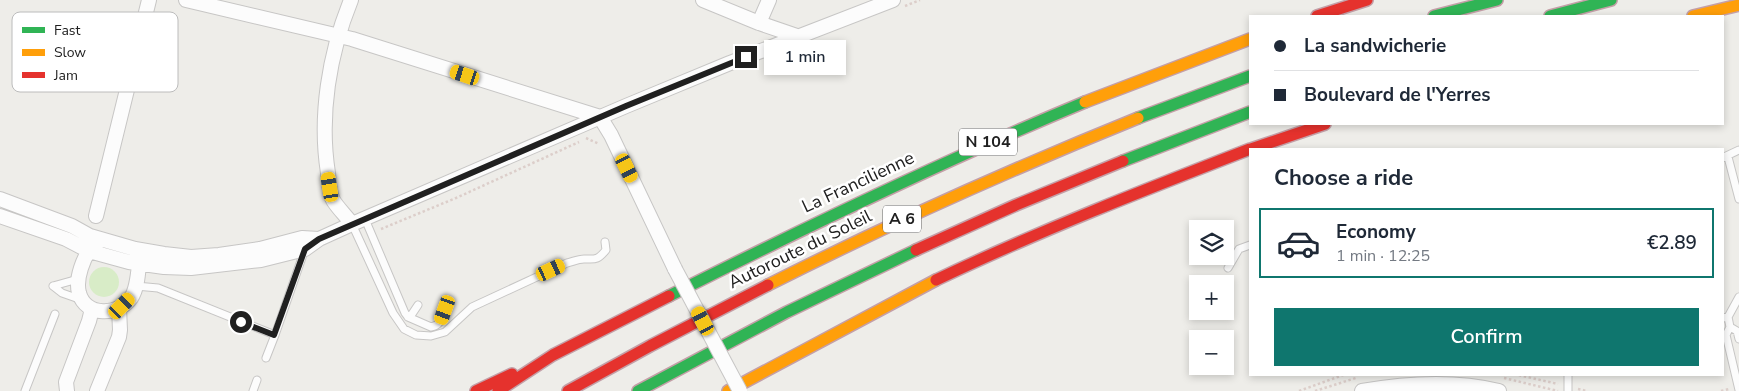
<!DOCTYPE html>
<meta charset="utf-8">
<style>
:root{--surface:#fff;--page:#f6f6f7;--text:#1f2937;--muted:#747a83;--line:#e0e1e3;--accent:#0f766e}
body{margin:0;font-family:"Nunito Sans",sans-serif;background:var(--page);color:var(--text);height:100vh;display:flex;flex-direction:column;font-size:19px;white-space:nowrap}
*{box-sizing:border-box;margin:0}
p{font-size:16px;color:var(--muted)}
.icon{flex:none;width:28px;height:28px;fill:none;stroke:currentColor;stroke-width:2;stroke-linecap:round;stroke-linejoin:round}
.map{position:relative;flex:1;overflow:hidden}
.drawer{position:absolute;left:1249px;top:148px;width:475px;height:228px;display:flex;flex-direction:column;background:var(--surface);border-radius:0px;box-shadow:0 2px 8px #0003}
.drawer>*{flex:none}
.guide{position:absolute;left:1249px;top:15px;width:475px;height:110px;border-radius:0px;box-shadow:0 2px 8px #0003;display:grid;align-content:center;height:110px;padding:0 25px;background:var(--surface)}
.fabs{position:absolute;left:1189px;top:220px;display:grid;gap:10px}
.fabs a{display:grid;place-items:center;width:45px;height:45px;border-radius:0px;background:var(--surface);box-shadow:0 2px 8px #0003;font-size:25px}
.end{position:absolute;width:22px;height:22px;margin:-11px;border:6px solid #202020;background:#fff;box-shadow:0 0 0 2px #fff}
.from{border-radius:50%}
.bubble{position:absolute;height:35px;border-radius:0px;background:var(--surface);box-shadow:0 2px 8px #0003;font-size:16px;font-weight:600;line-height:35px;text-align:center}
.car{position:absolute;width:15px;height:30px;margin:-15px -8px;border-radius:6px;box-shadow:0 0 4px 1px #0007;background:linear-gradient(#f5c518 24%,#345 0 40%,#f5c518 0 76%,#345 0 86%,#f5c518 0)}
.guide b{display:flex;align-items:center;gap:18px;height:48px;font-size:19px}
.guide b+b{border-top:1px solid var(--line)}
.guide i{width:12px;height:12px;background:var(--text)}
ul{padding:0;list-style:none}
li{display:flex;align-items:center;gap:15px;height:70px;margin:0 10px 8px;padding:0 15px;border:2px solid transparent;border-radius:0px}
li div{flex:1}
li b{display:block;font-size:19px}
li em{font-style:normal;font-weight:600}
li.on{border-color:var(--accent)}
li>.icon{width:45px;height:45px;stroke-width:1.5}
h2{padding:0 25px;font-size:22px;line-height:60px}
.primary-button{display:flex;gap:10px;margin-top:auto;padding:10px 25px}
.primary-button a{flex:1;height:58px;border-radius:0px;background:var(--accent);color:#fff;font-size:20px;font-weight:600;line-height:58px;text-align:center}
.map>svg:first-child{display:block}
.grass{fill:#d8ecc7}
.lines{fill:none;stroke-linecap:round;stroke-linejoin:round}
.lane-casing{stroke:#c7c6c5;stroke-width:9}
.street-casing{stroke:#c7c6c5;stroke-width:16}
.fast-casing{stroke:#c49fa7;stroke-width:14}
.slow-casing{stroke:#c49fa7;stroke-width:14}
.jam-casing{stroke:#c49fa7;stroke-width:14}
.path{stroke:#dcceca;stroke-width:2.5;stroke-dasharray:2.5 2.5;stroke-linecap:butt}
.lane{stroke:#fcfcfc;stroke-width:7}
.street{stroke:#fcfcfc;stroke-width:14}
.fast{stroke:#30b455;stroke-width:11}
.slow{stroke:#ff9f0a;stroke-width:11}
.jam{stroke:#e5322d;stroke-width:11}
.street-bridge-casing{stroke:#c7c6c5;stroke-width:16;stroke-linecap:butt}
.street-bridge{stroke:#fcfcfc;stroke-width:14}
.route{stroke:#202020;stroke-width:6}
.labels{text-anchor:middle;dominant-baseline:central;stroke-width:5;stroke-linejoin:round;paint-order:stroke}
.shield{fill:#fff;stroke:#636363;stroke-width:1}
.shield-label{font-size:16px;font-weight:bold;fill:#202020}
.street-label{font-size:18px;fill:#202020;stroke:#fff}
.key{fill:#fff;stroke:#bcbcbc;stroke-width:1}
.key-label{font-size:14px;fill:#202020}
</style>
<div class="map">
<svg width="1739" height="391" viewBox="0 0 1739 391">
<rect width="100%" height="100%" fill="#eeede9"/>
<path class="grass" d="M89 282a15 15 0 1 1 30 0a15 15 0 1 1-30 0Z"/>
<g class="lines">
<defs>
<path id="lane" d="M 1728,157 L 1739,199
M 1722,158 L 1739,150
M 365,219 L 405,313 L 408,317 L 412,314 L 418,305
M 352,224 L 393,313 L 404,329 L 416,335 L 431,336 L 445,332 L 472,307 L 567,263 C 572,262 578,259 584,259 C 595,259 597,261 606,250 L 605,242
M 1228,268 L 1239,249 L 1250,245
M 53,286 L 62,293 L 82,300
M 53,286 L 78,279
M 136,286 L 158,288 L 275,335 L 305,249
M 408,317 L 431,327 C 440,326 442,318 445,310
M 1728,317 L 1739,297
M 1722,318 L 1728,317 L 1730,327 L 1726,335 L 1739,390
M 1730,327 L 1737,331 L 1739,339
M 266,358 L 275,335
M 1568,374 L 1568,391
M 25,391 L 55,314
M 253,391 L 257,380"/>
<path id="street" d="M 186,0 L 352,39 L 600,117
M 351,0 C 329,54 319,116 328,173 C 329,182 329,192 333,200 C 336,206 347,217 352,224
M 703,0 L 759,23 L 800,37
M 759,23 L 769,0
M 600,117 L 611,135 L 675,269
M 0,199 L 72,226 L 90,236 L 135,249 L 164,254 L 191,257 L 219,255 L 260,249 L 302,238 L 319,239
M 0,216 L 66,239 L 89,251 L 129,262 L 164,267 L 191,268 L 261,260 L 305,249 L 319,239 L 352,224 L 626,106 L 730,63 L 893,0
M 96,216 L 149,0
M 96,246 L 92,246 C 84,257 75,278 79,293 C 86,317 118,316 131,298 C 137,289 138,275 139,264
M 67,391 L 66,382 L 89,321 L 92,309
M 97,391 L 119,337 L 120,330 L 119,308
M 1362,391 C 1407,383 1454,380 1499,391"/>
<path id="fast" d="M 1434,16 L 1497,0
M 1550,16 L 1611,0
M 1138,118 L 1250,76
M 1123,161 L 1250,112
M 669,296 C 806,227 943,161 1085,102
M 638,391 L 787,312 L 916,250"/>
<path id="slow" d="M 1693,16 L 1739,5
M 1085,102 L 1250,39
M 768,285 C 889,224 1012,169 1138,118
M 728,391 L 936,280"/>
<path id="jam" d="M 1317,16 L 1367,0
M 1251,149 L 1325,124
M 916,250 L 1016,205 L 1123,161
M 936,280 C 1039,231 1144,190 1250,149
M 476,391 L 512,374
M 498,391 L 553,355 L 669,296
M 568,391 L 650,346 L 768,285"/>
</defs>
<use href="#lane" class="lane-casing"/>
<use href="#street" class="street-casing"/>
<use href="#fast" class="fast-casing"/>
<use href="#slow" class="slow-casing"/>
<use href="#jam" class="jam-casing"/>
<path class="path" d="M 905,6 L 920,0
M 586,138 L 599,144
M 381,229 L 456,198 L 579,142
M 1514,374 L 1558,384
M 1504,378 L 1558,391
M 1578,389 L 1587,391
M 1299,391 L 1346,374
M 1315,391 L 1356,378
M 1721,391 L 1729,389"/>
<use href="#lane" class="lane"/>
<use href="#street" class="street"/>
<use href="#fast" class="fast"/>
<use href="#slow" class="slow"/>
<use href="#jam" class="jam"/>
<defs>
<path id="street-bridge" d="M 675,269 L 740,391"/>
</defs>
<use href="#street-bridge" class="street-bridge-casing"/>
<use href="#street-bridge" class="street-bridge"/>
</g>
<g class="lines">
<path class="route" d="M 241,322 L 274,335 L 305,249 L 319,239 L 626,106 L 746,57"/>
</g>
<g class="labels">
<g class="shield">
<rect x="959" y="128.5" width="58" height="27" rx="4"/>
<rect x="883" y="205.5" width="38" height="27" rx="4"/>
</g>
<g class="shield-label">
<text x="988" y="142">N 104</text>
<text x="902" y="219">A 6</text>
</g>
<g class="street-label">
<text transform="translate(858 182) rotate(-25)">La Francilienne</text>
<text transform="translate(800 249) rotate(-26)">Autoroute du Soleil</text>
</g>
</g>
<rect x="12" y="12" width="166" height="80" rx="8" class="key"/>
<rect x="22" y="27" width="23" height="6" fill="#30b455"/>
<rect x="22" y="49" width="23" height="7" fill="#ff9f0a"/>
<rect x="22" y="72" width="23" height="6" fill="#e5322d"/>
<g class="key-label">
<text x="54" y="35">Fast</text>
<text x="54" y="57">Slow</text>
<text x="54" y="80">Jam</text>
</g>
</svg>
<div class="fabs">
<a><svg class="icon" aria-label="layers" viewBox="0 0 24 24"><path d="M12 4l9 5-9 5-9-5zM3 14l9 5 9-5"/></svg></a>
<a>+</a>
<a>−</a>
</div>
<i class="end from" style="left:241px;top:322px"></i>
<i class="end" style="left:746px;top:57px"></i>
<div class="bubble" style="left:764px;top:40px;width:82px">1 min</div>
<i class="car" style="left:465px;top:75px;rotate:288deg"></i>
<i class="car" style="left:627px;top:168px;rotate:154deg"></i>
<i class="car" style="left:330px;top:187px;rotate:351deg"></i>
<i class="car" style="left:551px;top:270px;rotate:65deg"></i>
<i class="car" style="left:122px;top:306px;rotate:45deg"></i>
<i class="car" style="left:445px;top:310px;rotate:200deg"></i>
<i class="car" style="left:703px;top:321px;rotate:332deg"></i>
<div class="guide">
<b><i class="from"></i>La sandwicherie</b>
<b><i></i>Boulevard de l'Yerres</b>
</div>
<section class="drawer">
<h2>Choose a ride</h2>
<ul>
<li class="on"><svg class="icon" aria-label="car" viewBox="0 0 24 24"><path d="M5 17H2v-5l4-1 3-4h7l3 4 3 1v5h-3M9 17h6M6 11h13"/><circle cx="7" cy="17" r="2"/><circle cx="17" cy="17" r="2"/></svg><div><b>Economy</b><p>1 min · 12:25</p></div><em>€2.89</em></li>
</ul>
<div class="primary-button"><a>Confirm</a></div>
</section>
</div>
